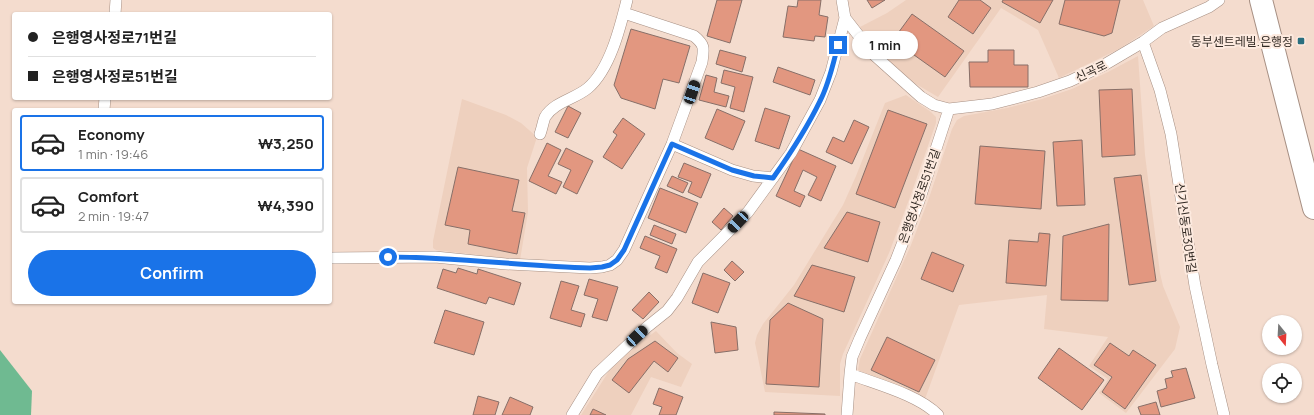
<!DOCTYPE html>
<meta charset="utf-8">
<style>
:root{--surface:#fff;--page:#f6f6f6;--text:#222;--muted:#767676;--line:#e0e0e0;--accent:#1a73e8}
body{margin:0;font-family:Manrope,"Noto Sans KR",sans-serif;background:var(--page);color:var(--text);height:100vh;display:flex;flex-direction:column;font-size:15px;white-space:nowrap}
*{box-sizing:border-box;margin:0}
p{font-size:13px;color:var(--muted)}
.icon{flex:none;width:22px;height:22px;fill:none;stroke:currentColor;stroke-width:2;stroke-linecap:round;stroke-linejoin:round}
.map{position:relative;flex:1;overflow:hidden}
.side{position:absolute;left:12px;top:108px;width:320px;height:196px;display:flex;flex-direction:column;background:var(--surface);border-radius:4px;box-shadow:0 1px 3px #0004}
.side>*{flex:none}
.hud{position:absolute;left:12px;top:12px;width:320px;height:88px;border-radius:4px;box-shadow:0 1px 3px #0004;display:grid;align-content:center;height:88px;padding:0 16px;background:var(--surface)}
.needle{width:26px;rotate:162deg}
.controls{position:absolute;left:1262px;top:315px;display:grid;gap:8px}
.controls a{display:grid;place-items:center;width:40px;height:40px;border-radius:50%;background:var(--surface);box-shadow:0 1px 3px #0004;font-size:20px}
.end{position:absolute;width:18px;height:18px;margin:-9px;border:5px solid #1a73e8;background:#fff;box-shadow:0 0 0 2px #fff}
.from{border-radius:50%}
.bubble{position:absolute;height:28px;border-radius:14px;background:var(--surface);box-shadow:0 1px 3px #0004;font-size:13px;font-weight:700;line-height:28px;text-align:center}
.car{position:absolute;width:12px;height:24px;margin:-12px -6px;border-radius:5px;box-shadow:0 0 3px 1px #0007;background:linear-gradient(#222 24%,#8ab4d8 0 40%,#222 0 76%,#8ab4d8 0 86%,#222 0)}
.hud b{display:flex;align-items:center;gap:14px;height:38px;font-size:15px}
.hud b+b{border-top:1px solid var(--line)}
.hud i{width:10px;height:10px;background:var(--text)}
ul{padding:7px 0 0;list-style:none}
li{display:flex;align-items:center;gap:12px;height:56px;margin:0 8px 6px;padding:0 8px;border:2px solid var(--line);border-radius:4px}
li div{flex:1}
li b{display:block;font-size:15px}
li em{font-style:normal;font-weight:700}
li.active{border-color:var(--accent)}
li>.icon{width:36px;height:36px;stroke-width:1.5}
.primary-button{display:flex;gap:8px;margin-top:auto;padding:8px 16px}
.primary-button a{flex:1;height:46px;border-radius:24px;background:var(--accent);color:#fff;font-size:16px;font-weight:700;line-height:46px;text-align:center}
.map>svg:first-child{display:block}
.built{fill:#eed0be}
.forest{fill:#6fba91}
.building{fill:#e29780;stroke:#876f68}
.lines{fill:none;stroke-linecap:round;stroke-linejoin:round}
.lane-casing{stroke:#a79084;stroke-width:12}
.secondary-casing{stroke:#a79084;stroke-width:24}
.lane{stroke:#fff;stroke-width:11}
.secondary{stroke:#fff;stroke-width:22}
.route{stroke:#1a73e8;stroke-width:5}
.poi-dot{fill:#2a6f7f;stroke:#fdeadf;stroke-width:1.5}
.labels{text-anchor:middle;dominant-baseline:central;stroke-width:4;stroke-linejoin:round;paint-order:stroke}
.poi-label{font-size:12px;fill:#302822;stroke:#fdeadf;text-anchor:end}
.street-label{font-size:12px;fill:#302822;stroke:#fdeadf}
</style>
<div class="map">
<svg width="1314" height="415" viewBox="0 0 1314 415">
<rect width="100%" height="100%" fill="#f4dcce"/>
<path class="built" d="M 906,0 L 1143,0 L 1154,26 L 1119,49 L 1059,78 L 1038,30 L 1001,8 L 938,97 L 916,84 L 894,66 L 875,48 L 860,27 L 887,13 Z
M 1138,56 L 1145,155 L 1160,273 L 1163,286 L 1180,327 L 1175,349 L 1126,413 L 1099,393 L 1108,379 L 1089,366 L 1108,337 L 1044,329 L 1047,295 L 959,305 L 925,399 L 858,370 L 860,359 L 911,245 L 929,198 L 952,129 L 957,120 L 964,116 L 1007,108 L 1042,99 L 1072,89 L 1108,72 Z
M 906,95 L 931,112 L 936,117 L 936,123 L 910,197 L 889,253 L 843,354 L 840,364 L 840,396 L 765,392 L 755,343 L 757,335 L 763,324 L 794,285 L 843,205 L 856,176 L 885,103 Z
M 462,99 L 506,115 L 521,123 L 537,137 L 527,168 L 528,212 L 520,260 L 436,250 L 433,248 L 433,241 Z
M 656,331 L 677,353 L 692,364 L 681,387 L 651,377 L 631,415 L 581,415 L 609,371 L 634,347 Z"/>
<path class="forest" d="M 0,350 L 32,391 L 31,415 L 0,415 Z"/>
<path class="building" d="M 717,0 L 742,0 L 730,43 L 707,36 Z
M 798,0 L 821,0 L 819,15 L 828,17 L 825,37 L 815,36 L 814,41 L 783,37 L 788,6 L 797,7 Z
M 867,0 L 885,0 L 872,8 Z
M 959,0 L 980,0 L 991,8 L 973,34 L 948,17 Z
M 1003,0 L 1053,0 L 1040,23 L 1002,2 Z
M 1065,0 L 1120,0 L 1112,33 L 1104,36 L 1059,24 Z
M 912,14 L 964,51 L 945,77 L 893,40 Z
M 631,29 L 690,46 L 679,83 L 663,79 L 655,109 L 621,98 L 614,85 Z
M 720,50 L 746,57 L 742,72 L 716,64 Z
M 988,50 L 1014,50 L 1014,65 L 1028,65 L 1028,87 L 970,87 L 969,62 L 988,62 Z
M 778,67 L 815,80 L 810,95 L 773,82 Z
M 724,70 L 753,77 L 744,112 L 730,108 L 735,87 L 721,83 Z
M 706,75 L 717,78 L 714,92 L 729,96 L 726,107 L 699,100 Z
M 1132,89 L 1135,155 L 1102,157 L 1099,90 Z
M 568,106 L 581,113 L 568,138 L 555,132 Z
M 765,108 L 790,116 L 779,149 L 755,141 Z
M 717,109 L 745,121 L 733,150 L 705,138 Z
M 888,110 L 927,124 L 895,208 L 856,194 Z
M 623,118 L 645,134 L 622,169 L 603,157 L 617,135 L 613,132 Z
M 854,120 L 869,127 L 852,164 L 826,152 L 833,137 L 844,142 Z
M 1082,140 L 1085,205 L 1057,206 L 1053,142 Z
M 547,143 L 561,150 L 548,176 L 562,182 L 556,194 L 529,181 Z
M 980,146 L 1045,151 L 1041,209 L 975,204 Z
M 566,148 L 593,161 L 577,194 L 563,187 L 571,170 L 558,164 Z
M 798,149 L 836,166 L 821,201 L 808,195 L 817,177 L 803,170 L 794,191 L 805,196 L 800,207 L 776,196 Z
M 684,163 L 711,174 L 701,198 L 688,192 L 692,182 L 678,177 Z
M 458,167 L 519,180 L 512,211 L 525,213 L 517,254 L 468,244 L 470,230 L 445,225 Z
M 1141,175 L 1156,281 L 1129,285 L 1114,178 Z
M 672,176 L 688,183 L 683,193 L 667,186 Z
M 660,188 L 698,203 L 686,233 L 648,218 Z
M 724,208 L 733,216 L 721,230 L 712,222 Z
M 847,212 L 880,222 L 868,262 L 824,248 Z
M 1109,224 L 1108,301 L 1061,300 L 1063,236 Z
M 654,225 L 676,234 L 672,244 L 650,235 Z
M 1039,233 L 1050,234 L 1046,286 L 1006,283 L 1009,240 L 1038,242 Z
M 645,236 L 677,249 L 667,273 L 655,268 L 660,256 L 640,248 Z
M 932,252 L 964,265 L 953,292 L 921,279 Z
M 732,261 L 744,272 L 735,281 L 724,270 Z
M 812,265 L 855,277 L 844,312 L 794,296 Z
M 458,268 L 477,274 L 478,269 L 521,283 L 514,305 L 489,297 L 486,304 L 437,288 L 443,269 L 456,273 Z
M 703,273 L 730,283 L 718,313 L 692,303 Z
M 589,279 L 618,287 L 607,321 L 592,317 L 598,299 L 584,295 Z
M 561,281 L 579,286 L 571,310 L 585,314 L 581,327 L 550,318 Z
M 649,292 L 659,302 L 643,319 L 632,310 Z
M 788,303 L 823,319 L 819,387 L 766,384 L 770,320 Z
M 445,310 L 484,322 L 474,355 L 434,343 Z
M 711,322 L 736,327 L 738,350 L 715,353 Z
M 887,337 L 935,360 L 919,392 L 871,370 Z
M 655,341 L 678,358 L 668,372 L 654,361 L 629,393 L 612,380 L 628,359 Z
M 1110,343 L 1129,356 L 1133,350 L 1156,365 L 1125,409 L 1102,392 L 1112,377 L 1094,365 Z
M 1059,348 L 1104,380 L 1082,410 L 1038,378 Z
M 1186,368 L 1195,398 L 1161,407 L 1157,391 L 1167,388 L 1165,379 L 1173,377 L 1171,371 Z
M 659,388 L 683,397 L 676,415 L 659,415 L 662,407 L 653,404 Z
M 478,396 L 499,402 L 495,415 L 473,415 Z
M 510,397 L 533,407 L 530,415 L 502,415 Z
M 1156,402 L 1160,415 L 1141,415 L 1138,407 Z
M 593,409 L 606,415 L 590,415 Z
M 774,412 L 825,414 L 825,415 L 774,415 Z"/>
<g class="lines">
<defs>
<path id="lane" d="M 842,0 L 845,18 L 873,54 L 921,97 L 934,105 L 949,109 L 992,104 L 1038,92 L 1070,81 L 1104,65 L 1143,42 L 1162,28 L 1209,7 L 1219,0
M 115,14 L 116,0
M 1143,42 L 1160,90 L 1171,134 L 1195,286 L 1212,365 L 1224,415
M 104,110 L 105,98
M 540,134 C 542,129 543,122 545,117 C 554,102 575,99 588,88 C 610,69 620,28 627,0
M 672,144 L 732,170 L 753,176 L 773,178
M 330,258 L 435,257 L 506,264 L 590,268 L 602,267 L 610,265 L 617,260 L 624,250 L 672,144 L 702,62 C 704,48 705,45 694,36 L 624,13
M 850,374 C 876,384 919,395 938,415
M 572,415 L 597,374 L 647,327 L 667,311 L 677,298 L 698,262 L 748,212 L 791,153 L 820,100 L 831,72 L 845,18
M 847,415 L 850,374 L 852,357 L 860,338 L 896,260 L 919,201 L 949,109"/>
<path id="secondary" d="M 1261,0 L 1314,208"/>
</defs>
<use href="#lane" class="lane-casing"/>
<use href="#secondary" class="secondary-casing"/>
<use href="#lane" class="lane"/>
<use href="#secondary" class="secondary"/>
</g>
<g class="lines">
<path class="route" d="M 388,257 C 456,257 523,266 590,268 L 602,267 L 610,265 L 617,260 L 624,250 L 672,144 L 732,170 L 754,176 L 773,178 C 790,154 807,128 820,101 C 829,84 833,64 838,45"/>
</g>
<rect class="poi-dot" x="1297" y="37" width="8" height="8" rx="2"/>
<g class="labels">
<g class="poi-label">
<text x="1293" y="41">동부센트레빌.은행정</text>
</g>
<g class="street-label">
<text transform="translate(1091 71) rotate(-26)">신곡로</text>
<text transform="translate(919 196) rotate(-70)">은행영사정로51번길</text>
<text transform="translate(1186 228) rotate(82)">신기신동로30번길</text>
</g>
</g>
</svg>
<div class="controls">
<a><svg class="needle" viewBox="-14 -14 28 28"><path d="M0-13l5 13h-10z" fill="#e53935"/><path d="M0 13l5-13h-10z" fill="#767676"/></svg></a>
<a><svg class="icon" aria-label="locate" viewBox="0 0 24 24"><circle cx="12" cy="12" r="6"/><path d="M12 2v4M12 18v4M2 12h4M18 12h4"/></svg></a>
</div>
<i class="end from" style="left:388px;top:257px"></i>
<i class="end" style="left:838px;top:45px"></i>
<div class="bubble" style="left:852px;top:31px;width:66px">1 min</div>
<i class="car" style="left:692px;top:92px;rotate:19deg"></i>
<i class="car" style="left:738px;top:222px;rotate:223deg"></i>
<i class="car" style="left:637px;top:336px;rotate:47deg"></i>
<div class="hud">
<b><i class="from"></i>은행영사정로71번길</b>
<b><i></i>은행영사정로51번길</b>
</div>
<section class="side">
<ul>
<li class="active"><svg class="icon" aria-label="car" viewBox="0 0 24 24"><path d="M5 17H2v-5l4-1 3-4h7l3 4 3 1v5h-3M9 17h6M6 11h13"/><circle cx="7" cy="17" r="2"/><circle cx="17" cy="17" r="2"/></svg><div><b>Economy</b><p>1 min · 19:46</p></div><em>₩3,250</em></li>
<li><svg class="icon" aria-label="car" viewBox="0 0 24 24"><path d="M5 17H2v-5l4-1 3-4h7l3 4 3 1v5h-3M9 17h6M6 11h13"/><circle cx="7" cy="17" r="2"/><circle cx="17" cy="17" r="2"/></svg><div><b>Comfort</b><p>2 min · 19:47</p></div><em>₩4,390</em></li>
</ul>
<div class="primary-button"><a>Confirm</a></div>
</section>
</div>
